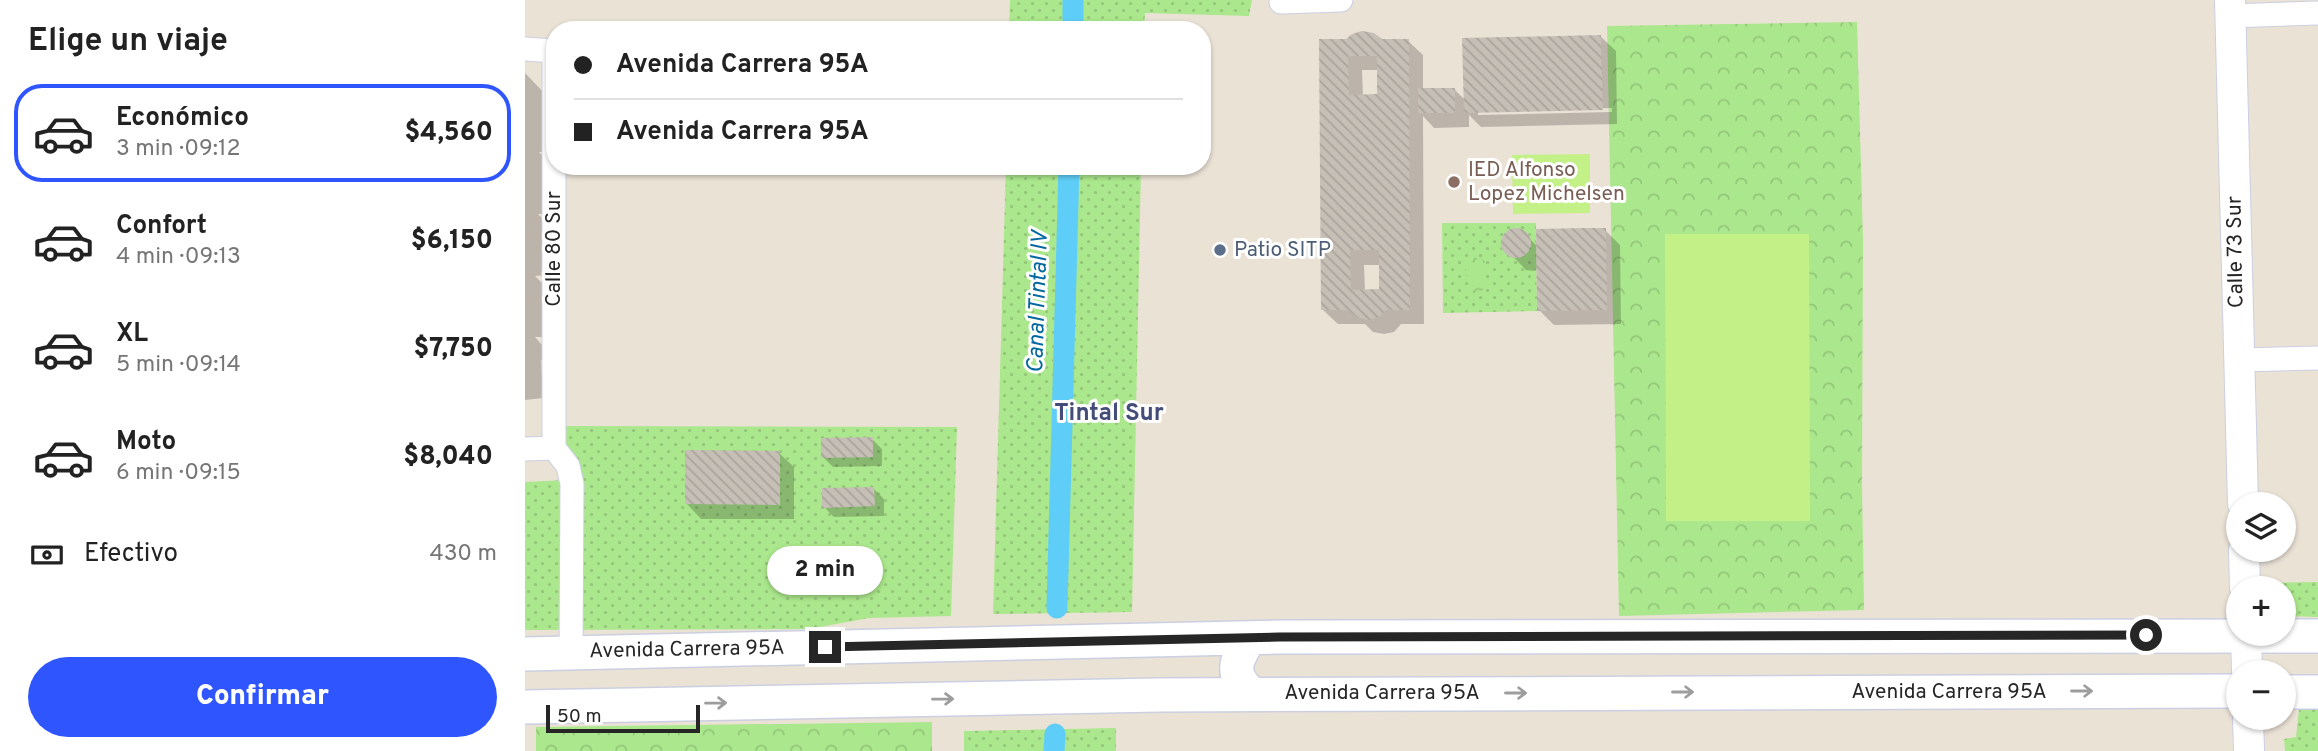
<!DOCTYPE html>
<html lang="es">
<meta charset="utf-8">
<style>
:root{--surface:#fff;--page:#f6f6f6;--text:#222;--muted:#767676;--line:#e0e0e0;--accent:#2f55ff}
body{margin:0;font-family:Overpass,sans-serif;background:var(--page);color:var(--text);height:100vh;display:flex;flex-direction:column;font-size:26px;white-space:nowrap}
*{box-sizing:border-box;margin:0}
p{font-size:23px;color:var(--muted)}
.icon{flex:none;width:38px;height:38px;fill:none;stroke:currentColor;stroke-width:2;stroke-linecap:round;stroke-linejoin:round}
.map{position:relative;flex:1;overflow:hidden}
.panel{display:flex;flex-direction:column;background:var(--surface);width:525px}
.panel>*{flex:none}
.guide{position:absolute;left:21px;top:21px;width:665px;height:154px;border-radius:28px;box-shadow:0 2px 5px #0004;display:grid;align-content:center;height:154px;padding:0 28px;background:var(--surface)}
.tools{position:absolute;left:1701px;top:492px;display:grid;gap:14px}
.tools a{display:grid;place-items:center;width:70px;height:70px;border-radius:50%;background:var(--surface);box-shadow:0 2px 5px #0004;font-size:35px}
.scale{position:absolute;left:21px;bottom:18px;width:154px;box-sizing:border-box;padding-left:7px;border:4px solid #262626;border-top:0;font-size:19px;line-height:24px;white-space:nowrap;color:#262626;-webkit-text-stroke:5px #fff;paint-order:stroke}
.end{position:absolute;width:32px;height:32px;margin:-16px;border:9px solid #262626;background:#fff;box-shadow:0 0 0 4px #fff}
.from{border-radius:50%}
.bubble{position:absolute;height:49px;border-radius:24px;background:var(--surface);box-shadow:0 2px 5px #0004;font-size:23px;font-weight:800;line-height:49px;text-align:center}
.guide b{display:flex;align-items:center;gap:24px;height:66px;font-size:26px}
.guide b+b{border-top:2px solid var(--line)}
.guide i{width:18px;height:18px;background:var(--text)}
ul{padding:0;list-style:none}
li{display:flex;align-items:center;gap:21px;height:98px;margin:0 14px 10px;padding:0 14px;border:4px solid transparent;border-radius:28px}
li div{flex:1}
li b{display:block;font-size:26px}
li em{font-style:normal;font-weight:800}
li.current{border-color:var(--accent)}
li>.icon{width:63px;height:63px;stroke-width:1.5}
h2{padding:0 28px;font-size:32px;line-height:84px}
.pay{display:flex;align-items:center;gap:18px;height:77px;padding:0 28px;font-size:26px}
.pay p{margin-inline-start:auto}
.action{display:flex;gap:14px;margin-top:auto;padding:14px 28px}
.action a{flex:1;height:80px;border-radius:42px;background:var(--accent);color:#fff;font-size:28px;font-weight:800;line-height:80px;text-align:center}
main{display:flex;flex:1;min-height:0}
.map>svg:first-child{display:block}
.grass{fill:url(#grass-dots);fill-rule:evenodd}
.park{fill:url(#park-crowns)}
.pitch{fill:#c3f087}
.shadow{fill:#0003;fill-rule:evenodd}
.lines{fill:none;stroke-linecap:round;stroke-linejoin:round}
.canal{stroke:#5ecef8;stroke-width:21}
.building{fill:url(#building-back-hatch);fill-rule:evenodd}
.minor-casing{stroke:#cbcfe2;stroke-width:25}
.tertiary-casing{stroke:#cbcfe2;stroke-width:32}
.secondary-casing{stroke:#cbcfe2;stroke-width:36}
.minor{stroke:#fff;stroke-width:23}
.tertiary{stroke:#fff;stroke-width:30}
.secondary{stroke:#fff;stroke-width:33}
.oneway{stroke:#9d9d9d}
.route{stroke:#262626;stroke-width:9}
.education-dot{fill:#8d6e63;stroke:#fff;stroke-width:2.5}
.service-dot{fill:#5c6f8a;stroke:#fff;stroke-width:2.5}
.labels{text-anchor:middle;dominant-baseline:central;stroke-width:6;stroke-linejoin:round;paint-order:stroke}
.education-label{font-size:21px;fill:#785e54;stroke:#fff;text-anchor:start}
.street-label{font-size:21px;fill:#262626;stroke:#fff}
.service-label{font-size:21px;fill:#4e5e75;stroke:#fff;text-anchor:start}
.water-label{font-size:23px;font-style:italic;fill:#02689f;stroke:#fff}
.quarter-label{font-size:24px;font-weight:bold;fill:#444d7a;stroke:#fff}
</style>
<main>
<section class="panel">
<h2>Elige un viaje</h2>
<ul>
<li class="current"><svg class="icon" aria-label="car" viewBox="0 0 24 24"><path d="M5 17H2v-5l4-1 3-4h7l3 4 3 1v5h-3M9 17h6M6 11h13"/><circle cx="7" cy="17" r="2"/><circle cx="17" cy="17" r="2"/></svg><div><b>Económico</b><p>3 min · 09:12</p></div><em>$4,560</em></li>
<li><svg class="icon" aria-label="car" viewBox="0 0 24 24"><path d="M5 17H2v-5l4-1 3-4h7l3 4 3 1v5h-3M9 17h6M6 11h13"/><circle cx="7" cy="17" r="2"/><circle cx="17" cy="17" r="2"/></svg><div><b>Confort</b><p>4 min · 09:13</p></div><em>$6,150</em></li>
<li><svg class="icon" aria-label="car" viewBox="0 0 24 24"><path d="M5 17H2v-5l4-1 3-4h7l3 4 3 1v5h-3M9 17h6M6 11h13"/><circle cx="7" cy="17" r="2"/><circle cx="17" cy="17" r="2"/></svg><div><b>XL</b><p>5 min · 09:14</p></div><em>$7,750</em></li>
<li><svg class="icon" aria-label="car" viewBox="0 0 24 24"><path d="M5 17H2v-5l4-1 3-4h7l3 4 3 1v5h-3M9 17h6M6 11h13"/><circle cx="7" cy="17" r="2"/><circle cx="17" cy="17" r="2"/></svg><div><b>Moto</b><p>6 min · 09:15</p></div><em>$8,040</em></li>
</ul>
<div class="pay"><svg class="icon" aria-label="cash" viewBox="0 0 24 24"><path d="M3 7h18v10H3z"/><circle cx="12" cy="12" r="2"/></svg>Efectivo<p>430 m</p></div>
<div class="action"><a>Confirmar</a></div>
</section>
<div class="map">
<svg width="1793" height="751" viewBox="0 0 1793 751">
<defs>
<pattern id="grass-dots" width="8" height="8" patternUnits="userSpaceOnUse" patternTransform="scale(1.75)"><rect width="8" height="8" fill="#abe78c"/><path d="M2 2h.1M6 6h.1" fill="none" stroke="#93c679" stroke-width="1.8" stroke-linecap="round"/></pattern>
<pattern id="park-crowns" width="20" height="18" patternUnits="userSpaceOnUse" patternTransform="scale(1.75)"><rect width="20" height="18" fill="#abe78c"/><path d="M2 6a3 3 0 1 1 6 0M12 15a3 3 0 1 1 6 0" fill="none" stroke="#93c679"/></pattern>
<pattern id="building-back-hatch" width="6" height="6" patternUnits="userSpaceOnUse" patternTransform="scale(1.75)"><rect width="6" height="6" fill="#c6bfb6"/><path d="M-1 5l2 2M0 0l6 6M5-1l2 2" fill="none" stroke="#aaa49c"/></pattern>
</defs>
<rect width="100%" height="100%" fill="#ebe2d6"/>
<path class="grass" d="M 485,0 L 727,0 L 724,16 L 620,13 L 619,30 L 484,30 Z
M 481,166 L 616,166 L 607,612 L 468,614 Z
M 917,223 L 1011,223 L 1012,311 L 918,313 ZM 993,228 L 1001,232 L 1006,245 L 998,256 C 984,260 976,251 977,238 L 984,230 Z
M 40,426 L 432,427 L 426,616 L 344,618 L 284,629 L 0,630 L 0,482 L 41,480 Z
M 1793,582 L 1793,617 L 1762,616 L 1759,612 L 1759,588 L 1742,588 L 1738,583 Z
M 1774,709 L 1793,710 L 1793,751 L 1760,751 L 1759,739 L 1771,737 Z
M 591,728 L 591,751 L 439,751 L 439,731 Z"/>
<path class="park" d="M 1332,22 L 1338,240 L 1337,486 L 1339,610 L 1094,616 L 1082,26 Z
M 949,257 L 960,261 L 963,268 L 961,276 L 957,280 L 959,289 L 953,294 L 948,293 L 945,289 L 946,280 L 941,276 L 940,265 Z
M 407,722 L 407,751 L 11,751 L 11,727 Z"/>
<path class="pitch" d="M 1065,154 L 1065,213 L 988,214 L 987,155 Z
M 1140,234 L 1284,234 L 1285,521 L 1141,521 Z"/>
<path class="shadow" d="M 1076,37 L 1091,51 L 1092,124 L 956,127 L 944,115 L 944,127 L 909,128 L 898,116 L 899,324 L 876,324 L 869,332 L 859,334 L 848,332 L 840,324 L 813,324 L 798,310 L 796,41 L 883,41 L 898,55 L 898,90 L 929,89 L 941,101 ZM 837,70 L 853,70 L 854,96 L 838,96 ZM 1087,108 L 1087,112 L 953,115 L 953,111 ZM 839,265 L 855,265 L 856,291 L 840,291 Z
M 0,73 L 25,99 L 25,152 L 14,152 L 22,161 L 23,214 L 13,214 L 20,221 L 21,275 L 10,276 L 18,284 L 19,299 L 17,300 L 19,337 L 10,337 L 17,345 L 18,360 L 16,360 L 18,398 L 0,400 Z
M 1080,230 L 1095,245 L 1096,324 L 1029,325 L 1014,310 L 1013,268 L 1009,271 L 1001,270 L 979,247 L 979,238 L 984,232 L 997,231 L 1013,247 Z
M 347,439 L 357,449 L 357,466 L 308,467 L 298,457 Z
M 254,453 L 269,467 L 269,519 L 176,519 L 162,504 Z
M 349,489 L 359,499 L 359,516 L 309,517 L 299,507 Z"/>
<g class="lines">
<path class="canal" d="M 548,30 L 548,0
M 532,608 L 544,166
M 529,751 L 530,734"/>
</g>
<path class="building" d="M 837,31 L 849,33 L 857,39 L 884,39 L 885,310 L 861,310 L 854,317 L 843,320 L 832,317 L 823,310 L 796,310 L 794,39 L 821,39 L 827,34 ZM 823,56 L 852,56 L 852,94 L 824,95 ZM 825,250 L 854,250 L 854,289 L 826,290 Z
M 1076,35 L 1078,110 L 939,113 L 937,38 Z
M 893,88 L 930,88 L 930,113 L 893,113 Z
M 1060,228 L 1081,228 L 1082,310 L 1012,311 L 1011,229 Z
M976 243a15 15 0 1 1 30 0a15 15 0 1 1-30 0Z
M 348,437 L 348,457 L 296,458 L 296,438 Z
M 160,450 L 255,451 L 255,505 L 160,504 Z
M 349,487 L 350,506 L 297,508 L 297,488 Z"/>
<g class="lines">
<defs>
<path id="minor" d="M 756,2 L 816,0
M 1705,16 L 1793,13
M 0,49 L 29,51 L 29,448
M 1714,360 L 1793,358
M 29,448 L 43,466 L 47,484 L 46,653
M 0,449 L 29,448"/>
<path id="tertiary" d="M 1705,0 L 1718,504
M 1719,550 L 1720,588
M 1721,634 L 1722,672
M 1723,718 L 1724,751"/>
<path id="secondary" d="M 725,638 C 710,661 704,674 727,694
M 0,654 L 754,637 L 1793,636
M 1759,692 L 1793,692
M 0,707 L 634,695 L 1713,691"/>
</defs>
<use href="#minor" class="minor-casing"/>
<use href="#tertiary" class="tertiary-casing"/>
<use href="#secondary" class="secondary-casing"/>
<use href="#minor" class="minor"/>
<use href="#tertiary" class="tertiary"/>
<use href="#secondary" class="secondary"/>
</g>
<defs><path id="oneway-shaft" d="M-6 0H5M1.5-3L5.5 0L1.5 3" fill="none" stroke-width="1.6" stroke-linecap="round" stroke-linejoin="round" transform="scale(1.75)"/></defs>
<g class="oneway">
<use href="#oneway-shaft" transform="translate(1557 691)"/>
<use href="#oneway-shaft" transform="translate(1158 692)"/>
<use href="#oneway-shaft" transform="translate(991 693)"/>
<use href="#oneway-shaft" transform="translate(418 699) rotate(-1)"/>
<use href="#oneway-shaft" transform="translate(191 703) rotate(-1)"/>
</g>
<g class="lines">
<path class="route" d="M 300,647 L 754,637 L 1621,635"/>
</g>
<circle class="education-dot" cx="929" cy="182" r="7"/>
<circle class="service-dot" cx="695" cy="250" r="7"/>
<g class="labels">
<g class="education-label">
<text x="943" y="170">IED Alfonso<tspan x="943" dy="24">Lopez Michelsen</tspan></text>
</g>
<g class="street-label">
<text transform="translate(29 249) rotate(-90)">Calle 80 Sur</text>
<text transform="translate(1711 252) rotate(-91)">Calle 73 Sur</text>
<text transform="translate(162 650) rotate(-1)">Avenida Carrera 95A</text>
<text x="1424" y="692">Avenida Carrera 95A</text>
<text x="857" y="693">Avenida Carrera 95A</text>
</g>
<g class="service-label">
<text x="709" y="250">Patio SITP</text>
</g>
<g class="water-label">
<text transform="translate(514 302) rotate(-88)">Canal Tintal IV</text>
</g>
<g class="quarter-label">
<text x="584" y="414">Tintal Sur</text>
</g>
</g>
</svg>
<div class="tools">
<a><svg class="icon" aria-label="layers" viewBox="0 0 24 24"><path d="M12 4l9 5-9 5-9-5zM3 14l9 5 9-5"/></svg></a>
<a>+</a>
<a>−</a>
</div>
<div class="scale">50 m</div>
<i class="end from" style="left:1621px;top:635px"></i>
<i class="end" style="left:300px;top:647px"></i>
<div class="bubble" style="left:242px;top:546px;width:116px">2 min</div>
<div class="guide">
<b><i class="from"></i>Avenida Carrera 95A</b>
<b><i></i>Avenida Carrera 95A</b>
</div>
</div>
</main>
